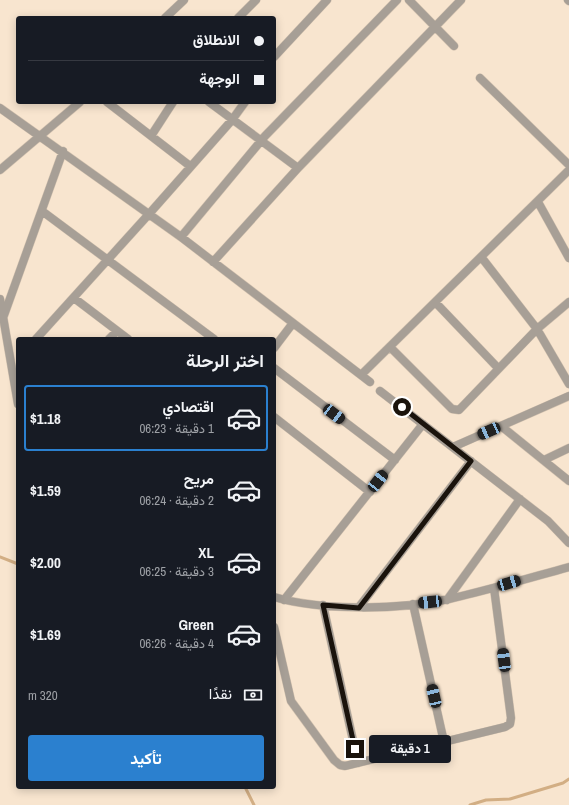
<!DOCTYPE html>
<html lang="ar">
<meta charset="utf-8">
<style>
:root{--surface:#171b24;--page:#242831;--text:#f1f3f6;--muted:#9ea1a6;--line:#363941;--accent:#2b80cf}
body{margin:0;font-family:"Archivo Narrow",Vazirmatn,sans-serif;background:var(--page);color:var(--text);direction:rtl;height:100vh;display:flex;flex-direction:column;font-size:15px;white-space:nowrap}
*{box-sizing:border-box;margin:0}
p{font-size:13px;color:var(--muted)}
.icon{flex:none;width:22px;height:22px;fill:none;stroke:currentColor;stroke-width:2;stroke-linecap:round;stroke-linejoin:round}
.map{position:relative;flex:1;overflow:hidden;direction:ltr}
.panel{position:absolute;left:16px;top:337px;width:260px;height:452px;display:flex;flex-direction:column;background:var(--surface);border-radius:4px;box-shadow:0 2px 10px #0003;direction:rtl}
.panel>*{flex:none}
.top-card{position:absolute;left:16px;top:16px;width:260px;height:88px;border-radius:4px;box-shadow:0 2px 10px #0003;direction:rtl;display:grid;align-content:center;height:88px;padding:0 12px;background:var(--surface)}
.end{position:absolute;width:18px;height:18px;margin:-9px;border:5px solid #1a130c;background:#fff;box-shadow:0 0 0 2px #fff}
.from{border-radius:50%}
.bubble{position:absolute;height:28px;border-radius:4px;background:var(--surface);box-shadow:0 2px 10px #0003;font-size:13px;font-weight:700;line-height:28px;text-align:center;direction:rtl}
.car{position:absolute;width:12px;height:24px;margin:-12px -6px;border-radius:5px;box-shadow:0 0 3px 1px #0007;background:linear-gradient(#222 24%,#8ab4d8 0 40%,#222 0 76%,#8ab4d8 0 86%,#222 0)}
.top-card b{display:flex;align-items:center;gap:14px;height:38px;font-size:15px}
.top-card b+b{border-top:1px solid var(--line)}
.top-card i{width:10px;height:10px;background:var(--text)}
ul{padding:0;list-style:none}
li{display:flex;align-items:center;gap:12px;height:66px;margin:0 8px 6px;padding:0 4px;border:2px solid transparent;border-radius:4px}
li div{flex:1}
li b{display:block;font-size:15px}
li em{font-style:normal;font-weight:700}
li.selected{border-color:var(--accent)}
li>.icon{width:36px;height:36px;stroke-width:1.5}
h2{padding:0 12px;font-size:18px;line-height:48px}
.pay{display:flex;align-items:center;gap:10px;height:44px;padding:0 12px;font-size:15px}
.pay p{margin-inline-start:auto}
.action{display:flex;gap:8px;margin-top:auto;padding:8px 12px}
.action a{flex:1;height:46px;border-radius:4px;background:var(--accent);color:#fff;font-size:16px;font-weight:700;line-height:46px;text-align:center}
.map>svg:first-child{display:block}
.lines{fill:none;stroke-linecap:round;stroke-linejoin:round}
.stream{stroke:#d2ae84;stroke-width:3}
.street-casing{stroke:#d4c3b0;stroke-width:9}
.street{stroke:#a79f96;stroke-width:8}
.route{stroke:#1a130c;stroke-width:5}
</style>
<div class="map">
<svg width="569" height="805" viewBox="0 0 569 805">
<rect width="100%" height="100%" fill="#f8e5cf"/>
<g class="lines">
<path class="stream" d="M 0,557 L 18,564
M 245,787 L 254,805
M 470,805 L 486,800 L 510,799 L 563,783 L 569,779"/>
<defs>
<path id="street" d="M 409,0 L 454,46
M 568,0 L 569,1
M 165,18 L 184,0
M 238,18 L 256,0
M 274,57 L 327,0
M 480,78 L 569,165
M 107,102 L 190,166
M 209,102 L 298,168
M 0,108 L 181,237 L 370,382
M 151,136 L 173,102
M 0,170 L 80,102
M 538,202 L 569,258
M 42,211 L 214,339
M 181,237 L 265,136 L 397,0
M 482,258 L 537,329 L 569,384
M 213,262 L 298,168 L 461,0
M 74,298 L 128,339
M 0,299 L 18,404
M 436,303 L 498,368
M 3,318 L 63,151
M 36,339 L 149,214 L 232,120 L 245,102
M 109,339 L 117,331
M 390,347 L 452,409 L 459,410 L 537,329 L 569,302
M 274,348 L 293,323
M 274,368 L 395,460
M 361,375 L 569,170
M 380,391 L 548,521 L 569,543
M 274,417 L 370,492
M 501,426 L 569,481
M 453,447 L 569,396
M 544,460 L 569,448
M 274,597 C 322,611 400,610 449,599 C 489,590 529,578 569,567
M 284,600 L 423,424
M 447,600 L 520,499
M 413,604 L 444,742
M 323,605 L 358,763
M 359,607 L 471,461
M 274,627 L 291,701 L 334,760 L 340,765 L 345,766 L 505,727 L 510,724 L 511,718 L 494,588"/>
</defs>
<use href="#street" class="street-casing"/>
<use href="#street" class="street"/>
</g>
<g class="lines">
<path class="route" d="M 355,749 L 323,605 L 359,608 L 471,461 L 402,407"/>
</g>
</svg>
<i class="end from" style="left:402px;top:407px"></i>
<i class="end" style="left:355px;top:749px"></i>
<div class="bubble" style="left:369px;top:735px;width:82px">1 دقيقة</div>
<i class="car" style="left:334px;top:414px;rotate:127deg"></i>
<i class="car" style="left:489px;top:431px;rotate:246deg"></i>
<i class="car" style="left:378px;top:481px;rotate:38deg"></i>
<i class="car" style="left:509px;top:583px;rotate:74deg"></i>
<i class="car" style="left:430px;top:602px;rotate:264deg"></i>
<i class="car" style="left:504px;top:660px;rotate:353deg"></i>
<i class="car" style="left:434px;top:696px;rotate:347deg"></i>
<div class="top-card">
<b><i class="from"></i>الانطلاق</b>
<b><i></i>الوجهة</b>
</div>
<section class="panel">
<h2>اختر الرحلة</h2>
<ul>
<li class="selected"><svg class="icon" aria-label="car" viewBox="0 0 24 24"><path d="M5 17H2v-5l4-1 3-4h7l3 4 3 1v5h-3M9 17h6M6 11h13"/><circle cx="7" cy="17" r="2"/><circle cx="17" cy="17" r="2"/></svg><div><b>اقتصادي</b><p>1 دقيقة · 06:23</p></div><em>$1.18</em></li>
<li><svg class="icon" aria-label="car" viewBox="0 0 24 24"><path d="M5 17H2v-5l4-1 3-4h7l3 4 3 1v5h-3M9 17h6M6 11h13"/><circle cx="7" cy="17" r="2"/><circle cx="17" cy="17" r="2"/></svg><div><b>مريح</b><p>2 دقيقة · 06:24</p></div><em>$1.59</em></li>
<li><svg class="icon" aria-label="car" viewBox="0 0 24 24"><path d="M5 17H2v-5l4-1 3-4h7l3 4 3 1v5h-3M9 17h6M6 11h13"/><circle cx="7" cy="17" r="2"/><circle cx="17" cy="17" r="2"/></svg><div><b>XL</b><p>3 دقيقة · 06:25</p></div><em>$2.00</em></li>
<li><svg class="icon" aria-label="car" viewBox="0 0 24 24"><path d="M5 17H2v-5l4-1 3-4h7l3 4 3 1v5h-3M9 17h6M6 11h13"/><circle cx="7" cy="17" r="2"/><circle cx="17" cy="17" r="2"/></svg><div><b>Green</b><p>4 دقيقة · 06:26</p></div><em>$1.69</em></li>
</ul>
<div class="pay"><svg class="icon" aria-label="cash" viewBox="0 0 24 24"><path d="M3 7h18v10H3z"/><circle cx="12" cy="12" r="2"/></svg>نقدًا<p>320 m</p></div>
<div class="action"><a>تأكيد</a></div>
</section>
</div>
